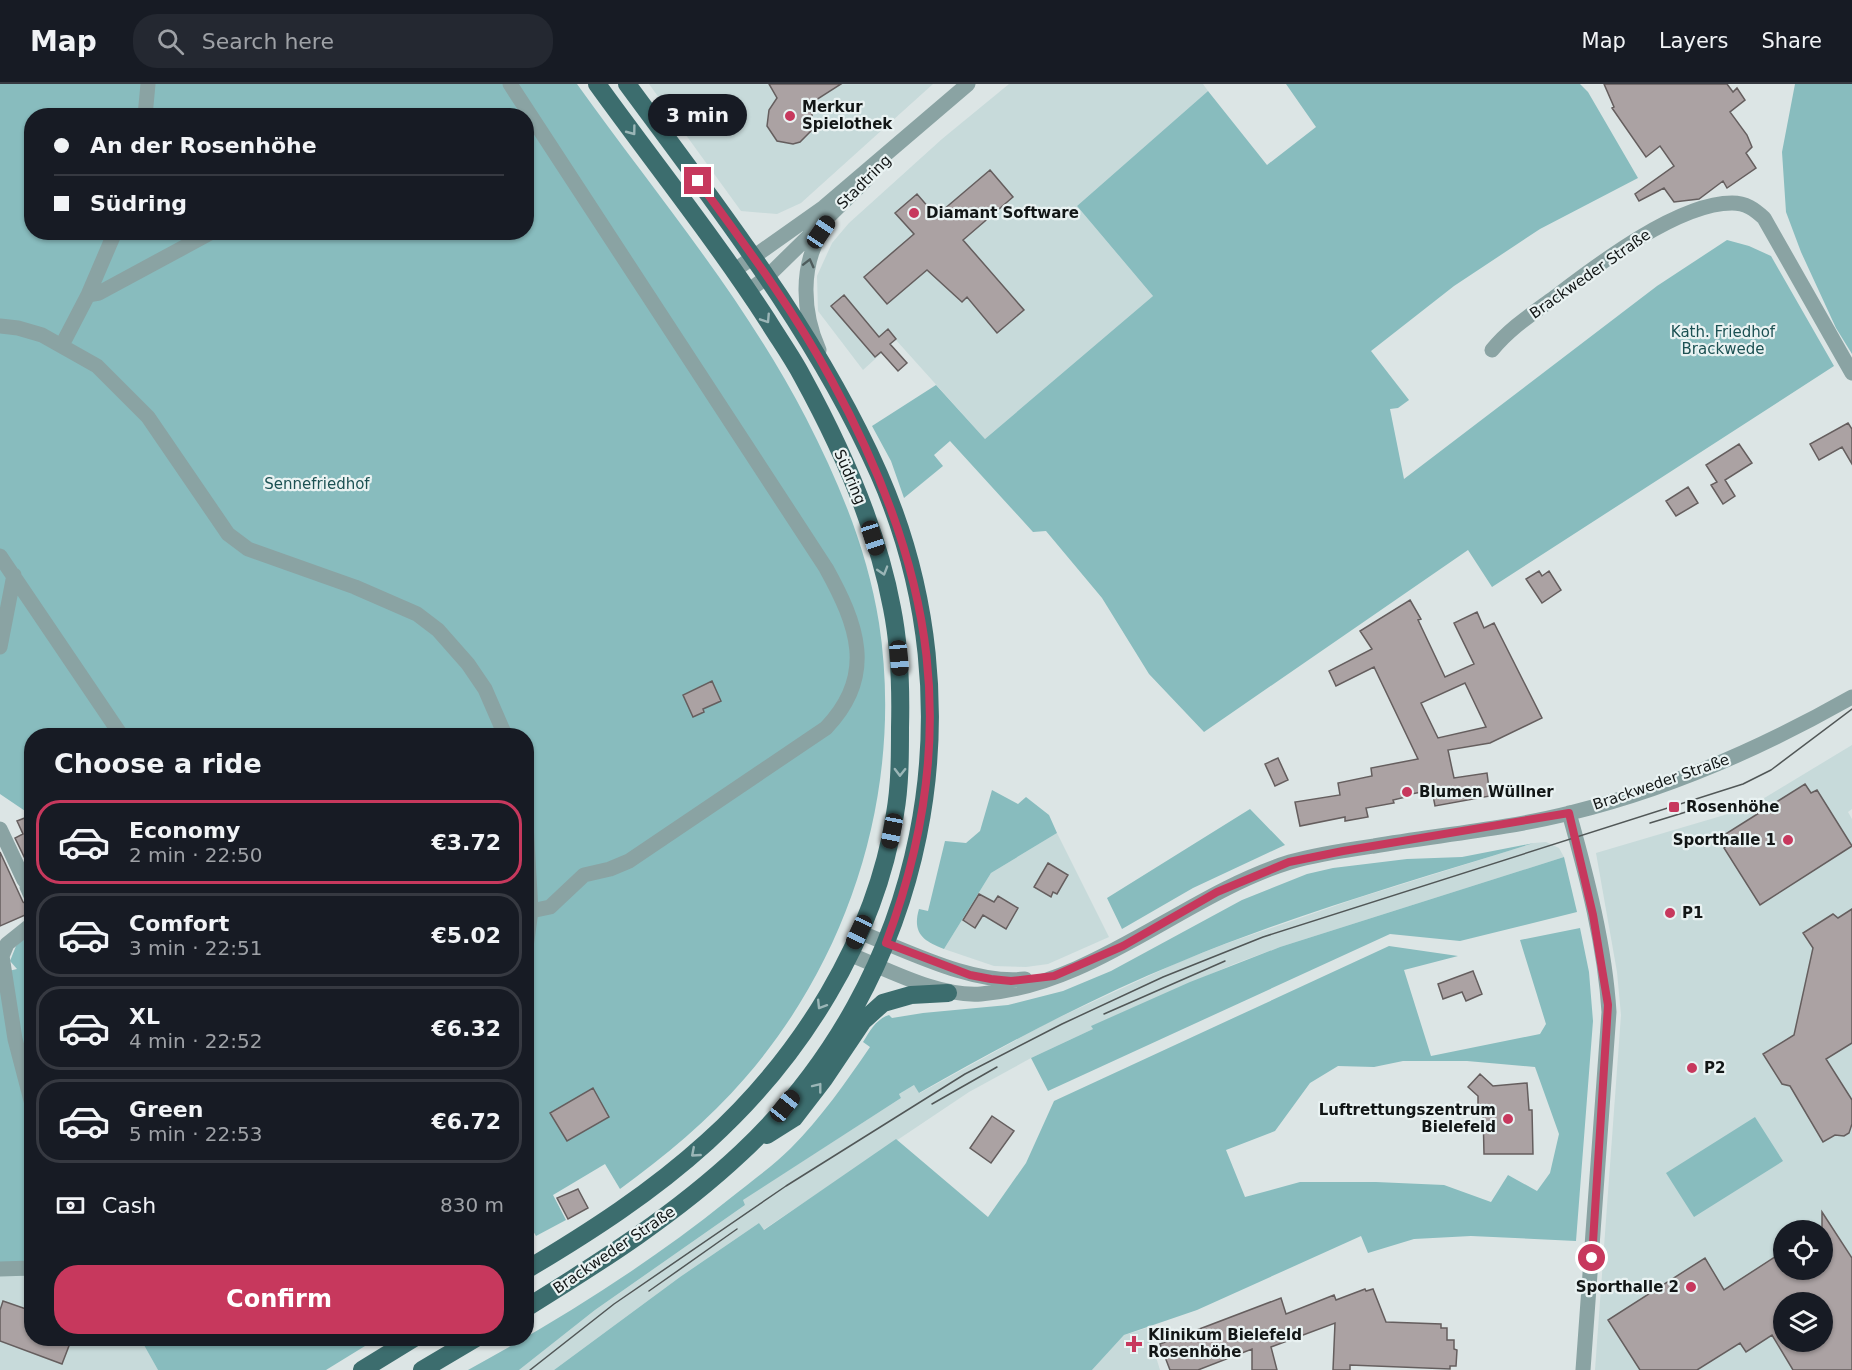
<!DOCTYPE html>
<meta charset="utf-8">
<style>
:root{--surface:#171b24;--page:#242831;--text:#f1f3f6;--muted:#9ea1a6;--line:#363941;--accent:#c7385d}
body{margin:0;font-family:"DejaVu Sans",sans-serif;background:var(--page);color:var(--text);height:100vh;display:flex;flex-direction:column;font-size:22px;white-space:nowrap}
*{box-sizing:border-box;margin:0}
p{font-size:20px;color:var(--muted)}
.icon{flex:none;width:33px;height:33px;fill:none;stroke:currentColor;stroke-width:2;stroke-linecap:round;stroke-linejoin:round}
.map{position:relative;flex:1;overflow:hidden}
.side{position:absolute;left:24px;top:644px;width:510px;height:618px;display:flex;flex-direction:column;background:var(--surface);border-radius:24px;box-shadow:0 2px 4px #0004}
.side>*{flex:none}
.banner{position:absolute;left:24px;top:24px;width:510px;height:132px;border-radius:24px;box-shadow:0 2px 4px #0004;display:grid;align-content:center;height:132px;padding:0 30px;background:var(--surface)}
.tools{position:absolute;left:1773px;top:1136px;display:grid;gap:12px}
.tools a{display:grid;place-items:center;width:60px;height:60px;border-radius:50%;background:var(--surface);box-shadow:0 2px 4px #0004;font-size:30px}
.end{position:absolute;width:27px;height:27px;margin:-14px;border:8px solid #c7385d;background:#fff;box-shadow:0 0 0 3px #fff}
.from{border-radius:50%}
.bubble{position:absolute;height:42px;border-radius:21px;background:var(--surface);box-shadow:0 2px 4px #0004;font-size:20px;font-weight:700;line-height:42px;text-align:center}
.car{position:absolute;width:18px;height:36px;margin:-18px -9px;border-radius:8px;box-shadow:0 0 4px 2px #0007;background:linear-gradient(#222 24%,#8ab4d8 0 40%,#222 0 76%,#8ab4d8 0 86%,#222 0)}
.banner b{display:flex;align-items:center;gap:21px;height:57px;font-size:22px}
.banner b+b{border-top:2px solid var(--line)}
.banner i{width:15px;height:15px;background:var(--text)}
ul{padding:0;list-style:none}
li{display:flex;align-items:center;gap:18px;height:84px;margin:0 12px 9px;padding:0 18px;border:3px solid var(--line);border-radius:24px}
li div{flex:1}
li b{display:block;font-size:22px}
li em{font-style:normal;font-weight:700}
li.on{border-color:var(--accent)}
li>.icon{width:54px;height:54px;stroke-width:1.5}
h2{padding:0 30px;font-size:27px;line-height:72px}
.pay{display:flex;align-items:center;gap:15px;height:66px;padding:0 30px;font-size:22px}
.pay p{margin-inline-start:auto}
.cta{display:flex;gap:12px;margin-top:auto;padding:12px 30px}
.cta a{flex:1;height:69px;border-radius:24px;background:var(--accent);color:#fff;font-size:24px;font-weight:700;line-height:69px;text-align:center}
header{display:flex;align-items:center;gap:36px;box-sizing:border-box;height:84px;padding:0 30px;background:var(--surface);border-bottom:2px solid var(--line)}
header strong{font-size:28px}
nav{display:flex;gap:33px;margin-inline-start:auto;font-size:21px}
.search{width:420px;height:54px;background:var(--page);display:flex;align-items:center;gap:15px;box-sizing:border-box;padding:0 21px;border-radius:24px;color:var(--muted);font-size:22px}
.map>svg:first-child{display:block}
.built{fill:#c7dada;fill-rule:evenodd}
.green{fill:#88bcbe;fill-rule:evenodd}
.building{fill:#aba2a3;stroke:#655e5e;stroke-width:1.5;fill-rule:evenodd}
.lines{fill:none;stroke-linecap:round;stroke-linejoin:round}
.minor{stroke:#8aa3a3;stroke-width:15}
.major{stroke:#3c6d6e;stroke-width:18}
.tram{stroke:#515757;stroke-width:1.5}
.oneway{stroke:#9bb6b7}
.oneway2{stroke:#4e5c5c}
.route{stroke:#c7385d;stroke-width:8}
.poi-dot{fill:#c7385d;stroke:#e9f2f2;stroke-width:2}
.labels{text-anchor:middle;dominant-baseline:central;stroke-width:4.5;stroke-linejoin:round;paint-order:stroke}
.poi-label{font-size:15px;font-weight:bold;fill:#121616;stroke:#e9f2f2;text-anchor:start}
.street-label{font-size:15px;fill:#121616;stroke:#e9f2f2}
.park-label{font-size:15px;fill:#1c5153;stroke:#e9f2f2}
</style>
<header>
<strong>Map</strong>
<div class="search"><svg class="icon" aria-label="search" viewBox="0 0 24 24"><circle cx="10" cy="10" r="6"/><path d="M15 15l6 6"/></svg>Search here</div>
<nav><a>Map</a><a>Layers</a><a>Share</a></nav>
</header>
<div class="map">
<svg width="1852" height="1286" viewBox="0 0 1852 1286">
<rect width="100%" height="100%" fill="#dce5e5"/>
<path class="built" d="M 649,0 L 933,0 L 801,119 L 777,130 L 741,127 Z
M 1009,0 L 1203,0 L 1208,7 L 1077,122 L 1153,212 L 985,355 L 896,256 L 863,286 L 818,227 L 817,192 L 832,159 L 849,139 L 942,55 Z
M 1852,661 L 1852,725 L 1848,728 L 1852,735 L 1852,1286 L 1595,1286 L 1621,931 L 1617,888 L 1596,769 L 1738,727 L 1766,713 ZM 1784,1146 L 1822,1146 L 1822,1185 L 1784,1185 ZM 1784,1218 L 1822,1218 L 1822,1257 L 1784,1257 Z
M 1057,749 L 1109,853 L 1048,880 L 1026,883 L 994,882 L 944,865 L 991,789 Z
M 1546,758 L 1559,764 L 1564,773 L 1280,863 L 1234,880 L 1092,942 L 1093,945 L 1031,974 L 969,1008 L 763,1146 L 759,1139 L 680,1193 L 554,1286 L 519,1286 L 595,1226 L 745,1121 L 742,1116 L 901,1014 L 899,1010 L 914,1001 L 920,1009 L 1047,939 L 1179,878 L 1225,860 L 1355,815 L 1534,759 Z
M 31,1191 L 32,1254 L 140,1254 L 158,1286 L 0,1286 L 0,1192 Z
M 1147,1244 L 1160,1286 L 1092,1286 L 1124,1251 Z"/>
<path class="green" d="M 0,0 L 577,0 C 655,109 744,214 806,334 C 839,398 868,468 879,539 C 904,702 852,871 745,994 C 708,1037 665,1072 620,1105 L 605,1080 L 553,1111 L 566,1136 L 536,1152 L 526,1135 L 526,651 L 32,651 L 31,731 L 0,710 ZM 32,32 L 526,32 L 526,148 L 32,148 Z
M 1286,0 L 1580,0 L 1588,8 L 1638,94 L 1540,145 L 1454,202 L 1371,267 L 1409,316 L 1398,324 L 1390,325 L 1404,395 L 1657,202 L 1727,156 L 1749,162 L 1771,172 L 1834,282 L 1492,503 L 1468,466 L 1204,648 L 1149,590 L 1102,514 L 1046,447 L 1033,448 L 950,357 L 934,371 L 943,382 L 904,414 L 891,377 L 872,342 L 936,301 L 985,355 L 1153,212 L 1077,122 L 1208,7 L 1267,81 L 1316,43 Z
M 1795,0 L 1852,0 L 1852,270 L 1836,244 L 1801,168 L 1786,128 L 1782,68 Z
M 992,706 L 1018,720 L 1026,713 L 1049,731 L 1057,749 L 991,789 L 944,865 C 923,857 912,849 919,825 L 928,827 L 945,757 L 966,759 L 980,747 Z
M 1250,725 L 1285,761 L 1193,804 L 1122,845 L 1107,814 Z
M 1534,759 C 1415,796 1295,830 1180,878 C 1089,915 1004,961 919,1009 L 914,1001 L 899,1010 L 901,1014 L 743,1116 L 745,1121 L 595,1226 L 519,1286 L 468,1286 C 559,1236 646,1182 728,1116 C 749,1099 772,1083 791,1064 C 821,1034 846,998 870,963 L 863,958 C 870,947 876,935 889,931 L 892,934 L 923,929 L 1008,921 L 1063,907 L 1111,887 L 1242,816 L 1307,790 L 1333,784 L 1407,775 L 1462,773 Z
M 1564,773 L 1577,828 L 1460,857 L 1390,850 L 1048,1007 L 1031,974 L 1093,945 L 1091,942 L 1190,898 L 1280,863 Z
M 1580,844 L 1589,888 L 1593,937 L 1576,1157 L 1471,1152 L 1414,1155 L 1368,1169 L 1361,1152 L 1197,1226 L 1124,1251 L 1092,1286 L 554,1286 L 680,1193 L 759,1139 L 764,1146 L 896,1055 L 988,1133 L 1026,1079 L 1054,1017 L 1389,862 L 1458,872 L 1404,886 L 1431,972 L 1540,950 L 1546,940 L 1520,856 ZM 1403,977 L 1467,977 L 1535,983 L 1559,1050 L 1550,1089 L 1537,1107 L 1508,1091 L 1491,1118 L 1444,1101 L 1376,1098 L 1300,1098 L 1245,1113 L 1226,1066 L 1275,1047 L 1310,999 L 1338,982 L 1374,983 Z
M 31,848 L 31,1191 L 0,1192 L 0,889 L 17,885 L 10,877 L 16,862 Z
M 1755,1033 L 1783,1077 L 1694,1133 L 1666,1089 Z
M 140,1254 L 378,1254 L 326,1286 L 158,1286 Z"/>
<path class="building" d="M 769,0 L 841,0 L 808,21 L 812,30 L 812,46 L 800,58 L 793,60 L 777,57 L 767,42 L 769,26 L 777,14 Z
M 1604,0 L 1727,0 L 1733,8 L 1737,4 L 1745,16 L 1730,28 L 1747,51 L 1752,63 L 1746,69 L 1756,84 L 1727,104 L 1723,97 L 1699,115 L 1674,118 L 1664,104 L 1639,117 L 1635,110 L 1674,82 L 1660,62 L 1646,73 L 1612,24 L 1614,23 Z
M 990,86 L 1013,113 L 963,156 L 1024,226 L 997,249 L 967,213 L 962,218 L 927,186 L 887,220 L 864,193 L 914,150 L 895,129 L 917,110 L 936,132 Z
M 844,211 L 879,253 L 888,245 L 896,255 L 890,260 L 907,279 L 898,287 L 881,268 L 875,273 L 831,222 Z
M 1848,339 L 1852,345 L 1852,380 L 1842,363 L 1819,376 L 1810,360 Z
M 1739,360 L 1752,379 L 1725,396 L 1735,412 L 1723,420 L 1711,401 L 1717,398 L 1706,381 Z
M 1688,403 L 1698,419 L 1676,432 L 1666,417 Z
M 1539,487 L 1542,492 L 1549,487 L 1561,506 L 1542,519 L 1526,495 Z
M 1410,516 L 1421,535 L 1418,536 L 1445,593 L 1474,580 L 1454,539 L 1477,528 L 1484,544 L 1494,539 L 1542,634 L 1490,659 L 1448,666 L 1454,694 L 1487,689 L 1490,712 L 1435,722 L 1432,706 L 1406,711 L 1406,713 L 1393,716 L 1394,719 L 1366,724 L 1368,733 L 1345,737 L 1345,733 L 1300,742 L 1295,718 L 1340,711 L 1338,699 L 1372,692 L 1371,684 L 1418,675 L 1374,583 L 1336,602 L 1329,587 L 1372,565 L 1360,547 ZM 1465,599 L 1486,643 L 1438,654 L 1421,619 Z
M 712,597 L 721,617 L 703,625 L 704,628 L 693,633 L 683,611 Z
M 1278,674 L 1288,696 L 1275,702 L 1265,680 Z
M 1805,700 L 1811,709 L 1817,706 L 1852,762 L 1760,821 L 1724,764 L 1730,760 L 1724,751 Z
M 32,731 L 32,789 L 15,754 L 23,750 L 17,737 Z
M 0,768 L 23,818 L 32,824 L 32,828 L 0,842 Z
M 1048,779 L 1068,791 L 1057,810 L 1053,808 L 1051,813 L 1034,803 Z
M 979,810 L 994,818 L 998,812 L 1018,824 L 1006,845 L 983,831 L 975,844 L 963,836 Z
M 1852,825 L 1852,959 L 1826,975 L 1852,1016 L 1852,1040 L 1849,1049 L 1844,1052 L 1835,1051 L 1823,1058 L 1790,1002 L 1782,1000 L 1763,970 L 1794,951 L 1813,864 L 1803,849 L 1833,830 L 1838,834 Z
M 1473,887 L 1482,910 L 1466,917 L 1462,908 L 1443,915 L 1438,900 Z
M 1480,990 L 1493,1002 L 1527,999 L 1529,1026 L 1532,1026 L 1533,1070 L 1484,1070 L 1483,1028 L 1478,1028 L 1478,1012 L 1468,1003 Z
M 593,1004 L 609,1033 L 567,1057 L 550,1029 Z
M 992,1032 L 1014,1047 L 991,1079 L 970,1064 Z
M 578,1105 L 588,1124 L 568,1135 L 557,1114 Z
M 1822,1128 L 1852,1174 L 1852,1286 L 1793,1286 L 1772,1251 L 1746,1268 L 1740,1259 L 1697,1286 L 1640,1286 L 1608,1236 L 1705,1174 L 1724,1206 L 1784,1167 L 1784,1185 L 1822,1185 ZM 1784,1218 L 1822,1218 L 1822,1257 L 1784,1257 Z
M 1365,1205 L 1366,1207 L 1373,1205 L 1386,1238 L 1441,1240 L 1441,1244 L 1447,1244 L 1447,1256 L 1454,1256 L 1454,1265 L 1457,1266 L 1456,1282 L 1450,1282 L 1450,1285 L 1350,1281 L 1350,1286 L 1333,1286 L 1335,1239 L 1271,1263 L 1277,1286 L 1252,1286 L 1252,1265 L 1198,1286 L 1170,1286 L 1160,1260 L 1281,1214 L 1286,1230 L 1334,1211 L 1336,1216 Z
M 3,1217 L 32,1227 L 32,1254 L 72,1254 L 62,1280 L 0,1257 L 0,1226 Z"/>
<g class="lines">
<path class="minor" d="M 510,0 L 826,484 C 857,540 877,591 826,644 L 629,777 L 610,785 L 584,791 L 550,823 L 531,827
M 145,32 L 148,0
M 735,186 L 824,123 L 968,0
M 748,207 L 767,193 L 867,95
M 88,211 L 99,209 L 212,148
M 0,242 L 18,244 L 42,251 L 97,282 L 148,333 L 228,450 L 248,465 L 355,503 L 417,530 L 438,546 L 468,580 L 485,605 L 505,651
M 62,261 L 88,211 L 115,148
M 819,266 C 802,228 800,181 823,145
M 1492,266 C 1510,244 1532,230 1555,213 C 1597,181 1678,119 1732,119 C 1746,119 1754,125 1764,134 L 1852,289
M 0,472 L 121,651
M 0,563 L 14,491
M 1569,729 C 1587,793 1605,862 1609,928 L 1583,1286
M 526,740 L 531,827 L 526,863
M 0,745 L 24,796
M 27,803 L 32,814
M 32,840 L 7,860 L 2,872 L 15,955 L 32,1020
M 859,848 C 908,867 973,901 1025,895
M 849,870 C 889,886 938,913 981,910 C 1095,901 1184,811 1290,778 C 1317,770 1346,766 1374,762 C 1439,751 1506,745 1570,729 C 1669,705 1764,663 1852,613
M 0,1185 L 32,1184"/>
<path class="major" d="M 767,1051 L 794,1034 L 824,995 L 863,937 L 883,919 L 911,911 L 948,909
M 526,1186 C 590,1148 652,1108 707,1058 C 800,974 875,856 895,730 C 900,701 900,673 900,644 C 901,604 900,564 892,524 C 877,443 841,363 802,292 C 792,273 779,255 768,237 C 715,155 654,79 597,0
M 526,1224 C 602,1177 676,1130 741,1069 C 927,895 981,622 879,390 C 816,248 719,125 627,0
M 362,1286 L 414,1254
M 422,1286 L 476,1254"/>
<path class="tram" d="M 1650,739 L 1699,724
M 1104,930 L 1225,877
M 932,1020 L 997,983
M 649,1207 L 737,1145
M 530,1286 L 614,1220 L 786,1102 L 965,990 L 1062,940 L 1163,893 L 1263,853 L 1743,700 L 1771,686 L 1852,625"/>
</g>
<defs><path id="oneway-chevron" d="M-2-3.5L2.5 0L-2 3.5" fill="none" stroke-width="1.6" stroke-linecap="round" stroke-linejoin="round" transform="scale(1.5)"/></defs>
<g class="oneway">
<use href="#oneway-chevron" transform="translate(632 47) rotate(53)"/>
<use href="#oneway-chevron" transform="translate(766 235) rotate(57)"/>
<use href="#oneway-chevron" transform="translate(883 487) rotate(73)"/>
<use href="#oneway-chevron" transform="translate(900 688) rotate(91)"/>
<use href="#oneway-chevron" transform="translate(821 921) rotate(122)"/>
<use href="#oneway-chevron" transform="translate(818 1003) rotate(-52)"/>
<use href="#oneway-chevron" transform="translate(695 1069) rotate(139)"/>
</g>
<use class="oneway2" href="#oneway-chevron" transform="translate(809 179) rotate(-76)"/>
<g class="lines">
<path class="route" d="M 698,97 C 745,161 794,226 832,297 C 935,485 963,655 886,859 L 970,891 L 991,895 L 1011,897 L 1054,892 L 1123,862 L 1217,808 L 1289,778 L 1343,767 L 1569,729 L 1593,831 L 1608,921 L 1592,1174"/>
</g>
<g class="poi-dot">
<circle cx="790" cy="32" r="6"/>
<circle cx="914" cy="129" r="6"/>
<circle cx="1407" cy="708" r="6"/>
<rect x="1668" y="717" width="12" height="12" rx="3"/>
<circle cx="1788" cy="756" r="6"/>
<circle cx="1670" cy="829" r="6"/>
<circle cx="1692" cy="984" r="6"/>
<circle cx="1508" cy="1035" r="6"/>
<circle cx="1691" cy="1203" r="6"/>
<path d="M1131 1251h6v6h6v6h-6v6h-6v-6h-6v-6h6z"/>
</g>
<g class="labels">
<g class="poi-label">
<text x="802" y="23">Merkur<tspan x="802" dy="17">Spielothek</tspan></text>
<text x="926" y="129">Diamant Software</text>
<text x="1419" y="708">Blumen Wüllner</text>
<text x="1686" y="723">Rosenhöhe</text>
<text x="1776" y="756" text-anchor="end">Sporthalle 1</text>
<text x="1682" y="829">P1</text>
<text x="1704" y="984">P2</text>
<text x="1496" y="1026" text-anchor="end">Luftrettungszentrum<tspan x="1496" dy="17">Bielefeld</tspan></text>
<text x="1679" y="1203" text-anchor="end">Sporthalle 2</text>
<text x="1148" y="1251">Klinikum Bielefeld<tspan x="1148" dy="17">Rosenhöhe</tspan></text>
</g>
<g class="street-label">
<text transform="translate(864 98) rotate(-45)">Stadtring</text>
<text transform="translate(1590 190) rotate(-35)">Brackweder Straße</text>
<text transform="translate(850 393) rotate(67)">Südring</text>
<text transform="translate(1661 698) rotate(-19)">Brackweder Straße</text>
<text transform="translate(614 1166) rotate(-34)">Brackweder Straße</text>
</g>
<g class="park-label">
<text x="1723" y="248">Kath. Friedhof<tspan x="1723" dy="17">Brackwede</tspan></text>
<text x="317" y="400">Sennefriedhof</text>
</g>
</g>
</svg>
<div class="tools">
<a><svg class="icon" aria-label="locate" viewBox="0 0 24 24"><circle cx="12" cy="12" r="6"/><path d="M12 2v4M12 18v4M2 12h4M18 12h4"/></svg></a>
<a><svg class="icon" aria-label="layers" viewBox="0 0 24 24"><path d="M12 4l9 5-9 5-9-5zM3 14l9 5 9-5"/></svg></a>
</div>
<i class="end from" style="left:1592px;top:1174px"></i>
<i class="end" style="left:698px;top:97px"></i>
<div class="bubble" style="left:648px;top:10px;width:99px">3 min</div>
<i class="car" style="left:821px;top:148px;rotate:34deg"></i>
<i class="car" style="left:873px;top:454px;rotate:162deg"></i>
<i class="car" style="left:899px;top:574px;rotate:175deg"></i>
<i class="car" style="left:892px;top:747px;rotate:191deg"></i>
<i class="car" style="left:859px;top:848px;rotate:205deg"></i>
<i class="car" style="left:785px;top:1022px;rotate:39deg"></i>
<div class="banner">
<b><i class="from"></i>An der Rosenhöhe</b>
<b><i></i>Südring</b>
</div>
<section class="side">
<h2>Choose a ride</h2>
<ul>
<li class="on"><svg class="icon" aria-label="car" viewBox="0 0 24 24"><path d="M5 17H2v-5l4-1 3-4h7l3 4 3 1v5h-3M9 17h6M6 11h13"/><circle cx="7" cy="17" r="2"/><circle cx="17" cy="17" r="2"/></svg><div><b>Economy</b><p>2 min · 22:50</p></div><em>€3.72</em></li>
<li><svg class="icon" aria-label="car" viewBox="0 0 24 24"><path d="M5 17H2v-5l4-1 3-4h7l3 4 3 1v5h-3M9 17h6M6 11h13"/><circle cx="7" cy="17" r="2"/><circle cx="17" cy="17" r="2"/></svg><div><b>Comfort</b><p>3 min · 22:51</p></div><em>€5.02</em></li>
<li><svg class="icon" aria-label="car" viewBox="0 0 24 24"><path d="M5 17H2v-5l4-1 3-4h7l3 4 3 1v5h-3M9 17h6M6 11h13"/><circle cx="7" cy="17" r="2"/><circle cx="17" cy="17" r="2"/></svg><div><b>XL</b><p>4 min · 22:52</p></div><em>€6.32</em></li>
<li><svg class="icon" aria-label="car" viewBox="0 0 24 24"><path d="M5 17H2v-5l4-1 3-4h7l3 4 3 1v5h-3M9 17h6M6 11h13"/><circle cx="7" cy="17" r="2"/><circle cx="17" cy="17" r="2"/></svg><div><b>Green</b><p>5 min · 22:53</p></div><em>€6.72</em></li>
</ul>
<div class="pay"><svg class="icon" aria-label="cash" viewBox="0 0 24 24"><path d="M3 7h18v10H3z"/><circle cx="12" cy="12" r="2"/></svg>Cash<p>830 m</p></div>
<div class="cta"><a>Confirm</a></div>
</section>
</div>
